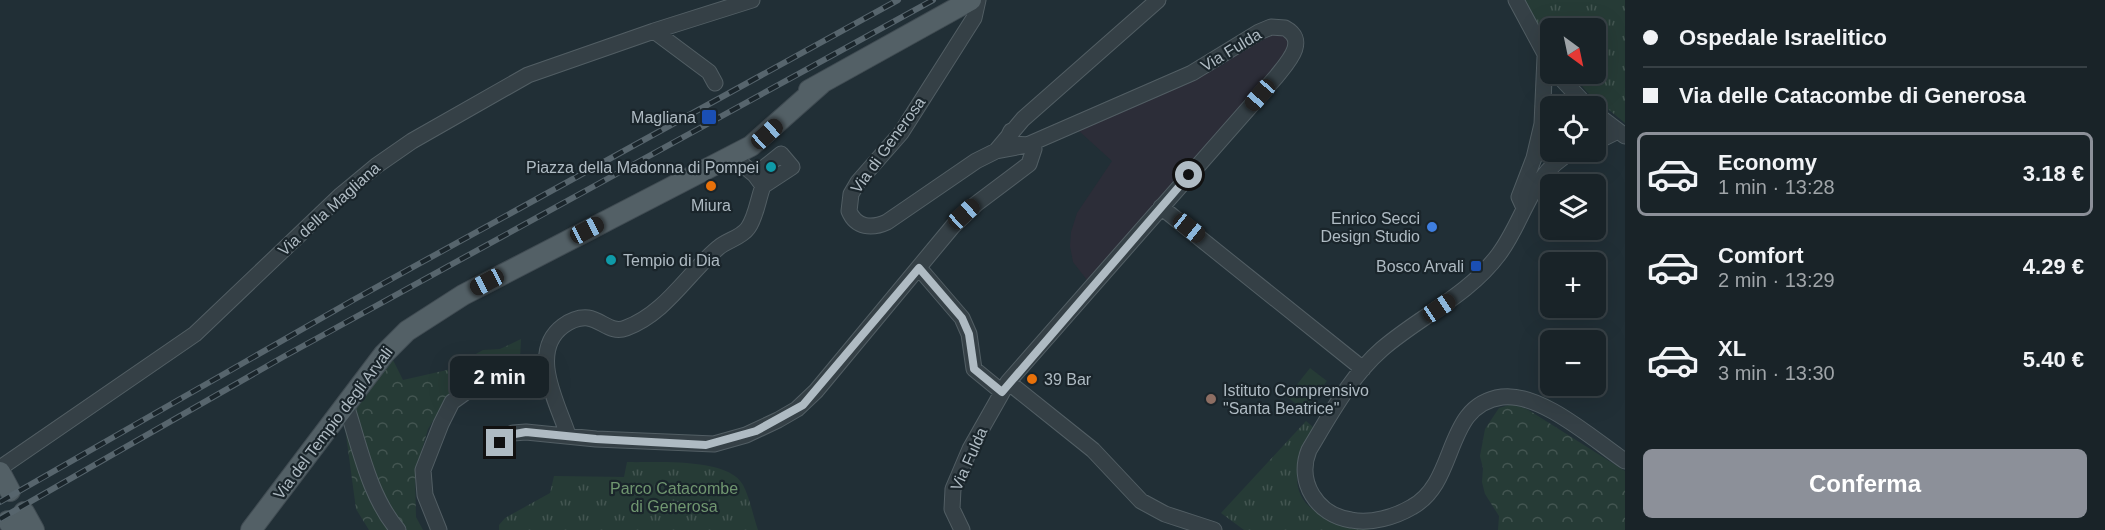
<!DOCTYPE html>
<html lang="it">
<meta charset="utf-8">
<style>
:root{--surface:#192328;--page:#222b30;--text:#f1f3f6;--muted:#9fa4a8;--line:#374045;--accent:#8c9099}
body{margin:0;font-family:Helvetica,sans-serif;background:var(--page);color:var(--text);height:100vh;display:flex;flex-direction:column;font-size:22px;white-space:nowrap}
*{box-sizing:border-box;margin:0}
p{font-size:20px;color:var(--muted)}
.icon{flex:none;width:33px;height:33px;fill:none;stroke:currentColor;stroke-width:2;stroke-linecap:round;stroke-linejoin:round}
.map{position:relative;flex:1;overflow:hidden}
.panel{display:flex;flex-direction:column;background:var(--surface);width:480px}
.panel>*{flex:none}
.guide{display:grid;align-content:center;height:132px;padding:0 18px;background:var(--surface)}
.needle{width:39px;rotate:147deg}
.controls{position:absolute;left:1540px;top:18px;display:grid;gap:12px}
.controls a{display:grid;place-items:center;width:66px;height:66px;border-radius:9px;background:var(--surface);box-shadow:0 6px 24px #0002,0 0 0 2px var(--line);font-size:30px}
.end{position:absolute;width:27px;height:27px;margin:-14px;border:8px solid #afbbc3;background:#111;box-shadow:0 0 0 3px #111}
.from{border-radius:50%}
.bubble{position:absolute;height:42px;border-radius:9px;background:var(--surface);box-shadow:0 6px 24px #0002,0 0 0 2px var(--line);font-size:20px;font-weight:600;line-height:42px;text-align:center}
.car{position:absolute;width:18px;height:36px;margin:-18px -9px;border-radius:8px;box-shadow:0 0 4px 2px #0007;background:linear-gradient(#222 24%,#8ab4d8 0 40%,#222 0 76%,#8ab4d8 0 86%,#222 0)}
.guide b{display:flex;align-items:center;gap:21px;height:57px;font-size:22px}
.guide b+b{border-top:2px solid var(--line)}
.guide i{width:15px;height:15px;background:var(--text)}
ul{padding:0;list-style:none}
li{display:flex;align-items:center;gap:18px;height:84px;margin:0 12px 9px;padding:0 6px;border:3px solid transparent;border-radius:9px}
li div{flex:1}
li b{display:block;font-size:22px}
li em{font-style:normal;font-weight:600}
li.active{border-color:var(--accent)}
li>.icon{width:54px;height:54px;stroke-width:1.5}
.primary-button{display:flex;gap:12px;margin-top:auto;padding:12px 18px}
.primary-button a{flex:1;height:69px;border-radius:9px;background:var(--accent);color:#fff;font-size:24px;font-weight:600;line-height:69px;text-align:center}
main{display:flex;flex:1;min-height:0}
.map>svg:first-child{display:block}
.medical{fill:#2c2d38}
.forest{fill:url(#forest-crowns)}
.park{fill:url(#park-tufts)}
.garden{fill:#263b36}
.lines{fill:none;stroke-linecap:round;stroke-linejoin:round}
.minor-casing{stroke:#525e64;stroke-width:17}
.major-casing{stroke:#414c53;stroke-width:22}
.minor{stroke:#354046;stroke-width:15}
.major{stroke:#536066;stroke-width:20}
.rail-casing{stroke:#57656d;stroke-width:6}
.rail{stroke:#1a252b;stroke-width:4;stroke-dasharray:11;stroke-linecap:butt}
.route{stroke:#afbbc3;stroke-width:8}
.transit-dot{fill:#1a4fb4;stroke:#1a252b;stroke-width:2}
.culture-dot{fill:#0f9aa8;stroke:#1a252b;stroke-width:2}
.food-dot{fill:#e8710a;stroke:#1a252b;stroke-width:2}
.shop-dot{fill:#3f7fe0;stroke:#1a252b;stroke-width:2}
.education-dot{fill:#8d6e63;stroke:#1a252b;stroke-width:2}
.labels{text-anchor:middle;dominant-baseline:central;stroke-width:4.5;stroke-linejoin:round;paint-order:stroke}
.street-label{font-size:16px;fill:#afbbc3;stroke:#1a252b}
.poi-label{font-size:16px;fill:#afbbc3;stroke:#1a252b;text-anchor:end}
.park-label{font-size:16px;fill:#709670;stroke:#1a252b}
</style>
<main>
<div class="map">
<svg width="1625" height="530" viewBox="0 0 1625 530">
<defs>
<pattern id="forest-crowns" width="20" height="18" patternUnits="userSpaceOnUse" patternTransform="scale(1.5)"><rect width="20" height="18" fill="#263b36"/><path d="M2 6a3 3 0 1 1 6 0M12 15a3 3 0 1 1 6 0" fill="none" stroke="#435551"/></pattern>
<pattern id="park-tufts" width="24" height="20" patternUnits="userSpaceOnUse" patternTransform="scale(1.5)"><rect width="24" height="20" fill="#263b36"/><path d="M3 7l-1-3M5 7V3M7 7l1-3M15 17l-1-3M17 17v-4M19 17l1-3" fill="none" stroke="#435551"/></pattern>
</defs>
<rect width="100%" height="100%" fill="#212f36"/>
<path class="medical" d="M 1280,32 L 1291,43 L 1285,58 L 1087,280 L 1073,262 L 1070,246 L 1071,232 L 1077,213 L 1112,161 L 1079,131 L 1193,80 L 1224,64 L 1257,36 Z"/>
<path class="forest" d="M 521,339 L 520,359 L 448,397 L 428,429 L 415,473 L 416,517 L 423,530 L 369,530 L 356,509 L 344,420 L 390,354 L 403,380 L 447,370 L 483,350 L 500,349 Z
M 1512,404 L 1527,409 L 1625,471 L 1625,530 L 1498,530 L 1499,516 L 1485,494 L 1482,482 L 1483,468 L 1480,456 L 1485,429 L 1499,408 Z"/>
<path class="park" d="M 1523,0 L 1625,0 L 1625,123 L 1587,92 L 1572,74 L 1596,74 L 1596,28 L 1551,28 L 1551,44 Z
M 1306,421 L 1313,427 C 1300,453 1283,492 1317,512 C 1326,517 1339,519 1349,522 C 1356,524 1366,526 1369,530 L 1244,530 L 1221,513 Z
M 627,462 C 655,463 728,457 743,485 C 750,498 753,516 758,530 L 499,530 L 499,525 L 505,518 L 550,493 L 554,476 L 624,477 Z"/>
<path class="garden" d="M 1310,368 L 1327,381 L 1304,410 L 1287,397 Z"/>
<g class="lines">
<defs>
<path id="minor" d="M 978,0 L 974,18 L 901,133 L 858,182 L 851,194 L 849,211 C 856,228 872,229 887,222 L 976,161 L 996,151 L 1023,119 L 1158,0
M 1516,0 L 1551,65
M 654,31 L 752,0
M 1557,74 L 1587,106
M 1596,114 L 1625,136
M 1596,142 L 1618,131
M 1572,152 C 1531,173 1525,219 1499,254 C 1468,296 1420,316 1382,349 C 1351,376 1330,415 1309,450 C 1296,482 1317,515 1351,520 C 1371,524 1395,517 1412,507 C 1459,481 1443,405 1502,397 C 1541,392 1594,440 1625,461
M 731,155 L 755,175 L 763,186 L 792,167 L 781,154 L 755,175
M 1161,207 L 1363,369
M 1524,208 L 1519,197 L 1534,158 L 1542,124 L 1545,57
M 919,268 L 962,318 L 969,334 L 974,369 L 1002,392
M 1008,382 L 1093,450 L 1141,501 L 1165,514 L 1214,530
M 346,405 C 360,447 369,496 398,530
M 568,435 C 558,404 528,352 563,326 C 570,321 579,317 588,318 C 602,320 611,334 626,328 C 666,313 687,274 718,248 C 727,240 741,238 748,228 C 756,217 758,199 763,186
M 500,443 L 513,433 L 526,432 L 596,439 L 714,444 L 746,435 L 778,420 L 797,409 L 816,391 L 953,226 L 976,204 L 1029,164 L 1034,149 L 1030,145 L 1012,144 L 1008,137 L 1011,131
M 0,468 L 195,334 L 341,195 L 376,166 L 412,141 L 528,75 L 654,31 L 709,72 L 715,83
M 439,530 L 425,495 L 423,470 L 441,424 L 452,402 L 484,379 L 519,364
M 962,530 L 952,509 L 953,489 L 970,449 L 1008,382 L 1276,77 C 1287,63 1309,41 1285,28 L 1271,27 L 1259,32 L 1192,73 L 1027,145 L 996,151"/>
<path id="major" d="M 809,90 L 971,0
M 0,472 L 10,491
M 24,512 L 34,530
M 8,521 L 14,530
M 251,530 L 384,354 L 407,331 L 463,295 L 751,146 L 821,84"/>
</defs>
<use href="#minor" class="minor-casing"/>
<use href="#major" class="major-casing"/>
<use href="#minor" class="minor"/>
<use href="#major" class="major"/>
<defs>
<path id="rail" d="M 0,502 L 355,299 L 898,0
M 0,519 L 283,357 L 933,0"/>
</defs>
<use href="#rail" class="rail-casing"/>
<use href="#rail" class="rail"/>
</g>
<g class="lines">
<path class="route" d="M 500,443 L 509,435 L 526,432 L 596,439 L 706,445 L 756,431 L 803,405 L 919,268 L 962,318 L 969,334 L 974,369 L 1002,392 L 1189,175"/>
</g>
<g class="transit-dot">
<rect x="701" y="109" width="16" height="16" rx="3"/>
<rect x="1470" y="260" width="12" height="12" rx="3"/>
</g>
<g class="culture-dot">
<circle cx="771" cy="167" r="6"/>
<circle cx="611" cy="260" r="6"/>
</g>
<g class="food-dot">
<circle cx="711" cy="186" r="6"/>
<circle cx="1032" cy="379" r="6"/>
</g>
<circle class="shop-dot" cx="1432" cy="227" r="6"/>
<circle class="education-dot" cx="1211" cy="399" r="6"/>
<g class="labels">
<g class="street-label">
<text transform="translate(1231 50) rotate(-31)">Via Fulda</text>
<text transform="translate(888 145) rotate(-54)">Via di Generosa</text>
<text transform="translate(329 209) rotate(-42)">Via della Magliana</text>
<text transform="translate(333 423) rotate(-53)">Via del Tempio degli Arvali</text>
<text transform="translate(969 459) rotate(-66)">Via Fulda</text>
</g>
<g class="poi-label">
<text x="696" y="117">Magliana</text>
<text x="759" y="167">Piazza della Madonna di Pompei</text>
<text x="711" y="205" text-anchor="middle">Miura</text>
<text x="1420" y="218">Enrico Secci<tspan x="1420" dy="18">Design Studio</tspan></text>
<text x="623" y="260" text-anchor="start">Tempio di Dia</text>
<text x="1464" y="266">Bosco Arvali</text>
<text x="1044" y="379" text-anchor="start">39 Bar</text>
<text x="1223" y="390" text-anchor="start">Istituto Comprensivo<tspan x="1223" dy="18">"Santa Beatrice"</tspan></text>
</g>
<g class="park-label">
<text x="674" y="488">Parco Catacombe<tspan x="674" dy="18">di Generosa</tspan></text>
</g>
</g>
</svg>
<div class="controls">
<a><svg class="needle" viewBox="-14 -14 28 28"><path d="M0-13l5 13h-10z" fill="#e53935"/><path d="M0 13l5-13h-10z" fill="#9fa4a8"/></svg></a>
<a><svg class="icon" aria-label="locate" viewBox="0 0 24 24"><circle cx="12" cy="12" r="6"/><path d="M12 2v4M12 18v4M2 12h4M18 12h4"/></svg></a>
<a><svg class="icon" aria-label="layers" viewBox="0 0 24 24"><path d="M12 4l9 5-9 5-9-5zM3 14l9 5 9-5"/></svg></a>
<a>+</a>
<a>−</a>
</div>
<i class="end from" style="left:1189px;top:175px"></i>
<i class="end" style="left:500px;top:443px"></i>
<div class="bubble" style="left:450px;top:356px;width:99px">2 min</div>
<i class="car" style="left:1260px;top:95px;rotate:221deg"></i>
<i class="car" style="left:767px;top:134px;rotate:48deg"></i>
<i class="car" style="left:964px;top:214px;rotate:48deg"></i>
<i class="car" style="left:1189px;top:228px;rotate:129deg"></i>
<i class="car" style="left:587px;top:230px;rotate:62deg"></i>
<i class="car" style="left:487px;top:282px;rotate:242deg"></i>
<i class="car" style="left:1439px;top:308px;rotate:56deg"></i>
</div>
<section class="panel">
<div class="guide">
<b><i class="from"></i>Ospedale Israelitico</b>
<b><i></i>Via delle Catacombe di Generosa</b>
</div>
<ul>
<li class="active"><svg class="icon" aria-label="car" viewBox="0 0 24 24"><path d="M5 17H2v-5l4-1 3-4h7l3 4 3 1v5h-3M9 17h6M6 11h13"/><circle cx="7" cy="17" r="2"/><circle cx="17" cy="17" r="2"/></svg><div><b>Economy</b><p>1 min · 13:28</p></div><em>3.18 €</em></li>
<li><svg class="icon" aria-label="car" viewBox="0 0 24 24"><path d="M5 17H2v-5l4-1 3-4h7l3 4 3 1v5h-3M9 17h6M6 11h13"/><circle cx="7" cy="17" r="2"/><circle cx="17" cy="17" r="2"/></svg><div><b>Comfort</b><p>2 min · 13:29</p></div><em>4.29 €</em></li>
<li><svg class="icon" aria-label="car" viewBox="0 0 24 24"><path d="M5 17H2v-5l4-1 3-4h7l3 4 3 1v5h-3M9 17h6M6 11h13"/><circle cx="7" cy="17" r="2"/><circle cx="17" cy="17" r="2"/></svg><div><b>XL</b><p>3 min · 13:30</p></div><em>5.40 €</em></li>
</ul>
<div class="primary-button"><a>Conferma</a></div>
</section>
</main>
